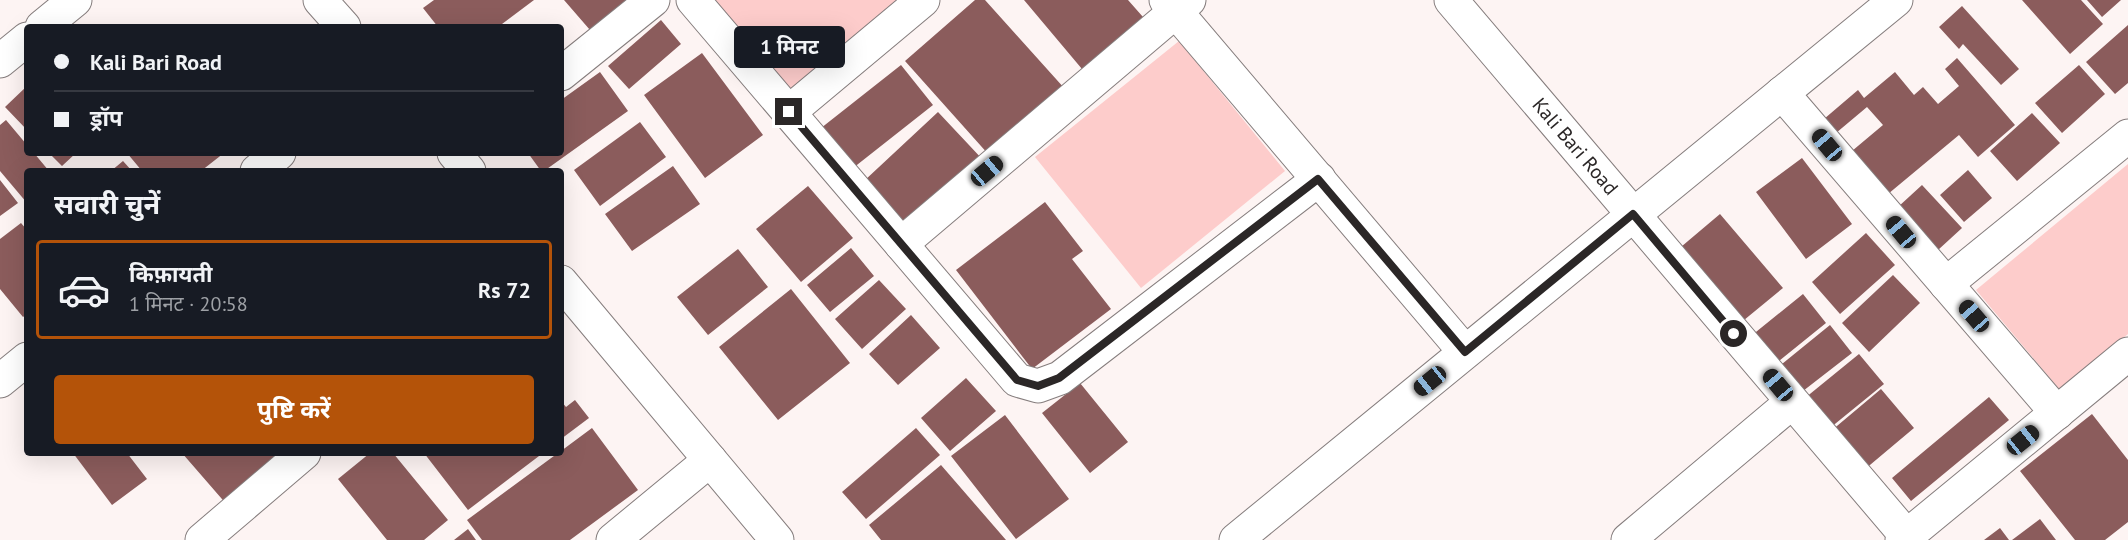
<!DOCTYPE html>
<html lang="hi">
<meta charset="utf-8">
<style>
:root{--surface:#171b24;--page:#20242c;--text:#f1f3f6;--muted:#9ea1a6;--line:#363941;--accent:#b45309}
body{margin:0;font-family:"PT Sans","Noto Sans Devanagari",sans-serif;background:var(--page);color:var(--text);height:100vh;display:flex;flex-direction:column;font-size:22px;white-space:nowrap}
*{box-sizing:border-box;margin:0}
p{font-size:20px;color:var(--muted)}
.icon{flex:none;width:33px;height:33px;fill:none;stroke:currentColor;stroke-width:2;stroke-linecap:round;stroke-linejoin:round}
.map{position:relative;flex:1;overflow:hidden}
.panel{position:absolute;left:24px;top:168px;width:540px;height:288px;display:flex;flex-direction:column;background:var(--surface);border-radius:6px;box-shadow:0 6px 24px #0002}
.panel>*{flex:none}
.guide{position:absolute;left:24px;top:24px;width:540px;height:132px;border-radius:6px;box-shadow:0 6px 24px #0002;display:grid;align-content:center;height:132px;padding:0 30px;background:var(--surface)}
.end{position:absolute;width:27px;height:27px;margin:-14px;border:8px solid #2b2727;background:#fff;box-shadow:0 0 0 3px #fff}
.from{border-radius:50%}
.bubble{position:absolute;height:42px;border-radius:6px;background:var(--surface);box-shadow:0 6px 24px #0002;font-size:20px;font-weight:700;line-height:42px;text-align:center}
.car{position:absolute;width:18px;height:36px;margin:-18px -9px;border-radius:8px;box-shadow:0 0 4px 2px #0007;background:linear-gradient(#222 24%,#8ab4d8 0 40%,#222 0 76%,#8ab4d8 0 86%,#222 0)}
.guide b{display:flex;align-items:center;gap:21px;height:57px;font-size:22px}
.guide b+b{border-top:2px solid var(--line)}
.guide i{width:15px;height:15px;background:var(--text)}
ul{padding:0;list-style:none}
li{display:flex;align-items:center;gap:18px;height:99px;margin:0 12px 9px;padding:0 18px;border:3px solid var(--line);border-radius:6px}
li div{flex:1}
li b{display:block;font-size:22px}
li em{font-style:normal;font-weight:700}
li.on{border-color:var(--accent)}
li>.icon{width:54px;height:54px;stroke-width:1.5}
h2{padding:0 30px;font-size:27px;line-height:72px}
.cta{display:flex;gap:12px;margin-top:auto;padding:12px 30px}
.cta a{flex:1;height:69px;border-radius:6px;background:var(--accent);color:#fff;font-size:24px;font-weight:700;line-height:69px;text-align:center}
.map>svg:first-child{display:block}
.green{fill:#fdcccb}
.building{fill:#8b5c5c}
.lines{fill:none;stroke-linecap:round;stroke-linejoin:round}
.minor-casing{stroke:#857d7d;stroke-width:35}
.minor{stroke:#fff;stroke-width:33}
.route{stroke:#2b2727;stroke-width:8}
.labels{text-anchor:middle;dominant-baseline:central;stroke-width:6;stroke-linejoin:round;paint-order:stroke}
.street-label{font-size:20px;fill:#2b2727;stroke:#fff}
</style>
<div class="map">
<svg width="2128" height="540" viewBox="0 0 2128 540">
<rect width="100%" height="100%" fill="#fdf4f3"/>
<path class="green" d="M 711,0 L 901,0 L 790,93 Z
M 1179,41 L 1285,171 L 1141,288 L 1035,157 Z
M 2128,164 L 2128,334 L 2060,390 L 1976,290 Z"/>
<path class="building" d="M 434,0 L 534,0 L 498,27 L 438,27 L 423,8 Z
M 564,0 L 626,0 L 590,30 Z
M 975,0 L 985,0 L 1065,89 L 989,155 L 905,61 Z
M 1024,0 L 1128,0 L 1143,17 L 1082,69 Z
M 2022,0 L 2081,0 L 2103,24 L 2070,54 Z
M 2087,0 L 2121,0 L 2102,17 Z
M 1962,6 L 2019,69 L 2001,85 L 1963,44 L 1959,49 L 1939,27 Z
M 661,20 L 681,44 L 629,89 L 608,66 Z
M 2128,25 L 2128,83 L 2115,94 L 2086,62 Z
M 702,53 L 763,135 L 705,178 L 644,95 Z
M 1957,58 L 2015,125 L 1978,157 L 1959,135 L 1888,194 L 1852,151 L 1883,125 L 1867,107 L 1836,133 L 1824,119 L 1858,90 L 1864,98 L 1895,72 L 1914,95 L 1923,87 L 1938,104 L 1959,86 L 1945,69 Z
M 901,65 L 933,105 L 848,172 L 816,132 Z
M 2079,65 L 2105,94 L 2062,133 L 2035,103 Z
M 600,72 L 628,111 L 544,171 L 541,171 L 528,153 L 561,153 L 561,100 Z
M 27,86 L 27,130 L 5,107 Z
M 938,112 L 984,161 L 909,230 L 864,181 Z
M 2032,113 L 2060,143 L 2017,181 L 1990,151 Z
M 6,120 L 27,145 L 27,153 L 34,153 L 49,171 L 27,171 L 27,203 L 0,171 L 0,125 Z
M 640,122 L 666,157 L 600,206 L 574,170 Z
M 49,153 L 76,153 L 62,166 Z
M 127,153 L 224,153 L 201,171 L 142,171 Z
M 1802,158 L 1852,224 L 1806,259 L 1756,192 Z
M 123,161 L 132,171 L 111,171 Z
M 673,166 L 700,204 L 632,251 L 605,214 Z
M 1968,170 L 1992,198 L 1964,222 L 1940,195 Z
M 0,180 L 18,203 L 0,216 Z
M 1922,185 L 1962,228 L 1938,250 L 1898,207 Z
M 808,186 L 853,238 L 801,282 L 756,229 Z
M 1045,202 L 1083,251 L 1072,259 L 1111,309 L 1032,369 L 956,270 Z
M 1720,214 L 1783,288 L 1738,325 L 1675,252 Z
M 21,223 L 27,230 L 27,314 L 23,317 L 0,289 L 0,239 Z
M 1866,233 L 1895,265 L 1840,314 L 1812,282 Z
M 851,248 L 874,276 L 830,312 L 807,285 Z
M 738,249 L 768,287 L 708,335 L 677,297 Z
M 1893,275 L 1920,303 L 1869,352 L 1842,323 Z
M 879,280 L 906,309 L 862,349 L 835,319 Z
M 791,289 L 850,363 L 778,420 L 719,347 Z
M 1803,294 L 1826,323 L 1774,365 L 1751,336 Z
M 911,315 L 940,348 L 898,385 L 869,354 Z
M 1830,325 L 1852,353 L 1803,391 L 1782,364 Z
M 1859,354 L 1884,384 L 1830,428 L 1805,398 Z
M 966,378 L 996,411 L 950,451 L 921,418 Z
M 1080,383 L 1128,442 L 1090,473 L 1042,413 Z
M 1881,389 L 1914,428 L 1864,470 L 1831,431 Z
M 1989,397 L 2009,420 L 1911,501 L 1892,478 Z
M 575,400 L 589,418 L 561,439 L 561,401 L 566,407 Z
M 2092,414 L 2128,460 L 2128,522 L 2105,540 L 2075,540 L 2020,471 Z
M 1005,415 L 1069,499 L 1016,539 L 951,456 Z
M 592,428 L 638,490 L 570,540 L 482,540 L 467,520 L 558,453 L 561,453 L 561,451 Z
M 916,428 L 940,455 L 866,519 L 842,492 Z
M 73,453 L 127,453 L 147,479 L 112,505 Z
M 182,453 L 274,453 L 281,461 L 228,506 Z
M 370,453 L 393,453 L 448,520 L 424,540 L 387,540 L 338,479 Z
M 424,453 L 543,453 L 468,510 Z
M 941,465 L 1006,540 L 881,540 L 869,525 Z
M 2040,519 L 2056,540 L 2012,540 Z
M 2000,528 L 2009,540 L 1984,540 Z
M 468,529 L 476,540 L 454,540 Z"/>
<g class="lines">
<defs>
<g id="minor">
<path d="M 320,0 L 344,27"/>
<path d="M 693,0 L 1017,380 L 1038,386 L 1060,378 L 1319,179"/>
<path d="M 1166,0 L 1465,352"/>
<path id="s1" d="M 1451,0 L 1910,540"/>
<path d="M 42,27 L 75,0"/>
<path d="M 0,61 L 27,39"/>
<path d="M 561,74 L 653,0"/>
<path d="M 1782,93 L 2057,413"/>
<path d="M 789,112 L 923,0"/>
<path d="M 454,153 L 469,171"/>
<path d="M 257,171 L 279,153"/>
<path d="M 901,244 L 1189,0"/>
<path d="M 561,282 L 777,540"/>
<path d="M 1946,284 L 2128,136"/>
<path d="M 0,381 L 27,359"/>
<path d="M 202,540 L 304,453"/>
<path d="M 613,540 L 710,460"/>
<path d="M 1236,540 L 1896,0"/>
<path d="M 1628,540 L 1792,402"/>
<path d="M 1902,540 L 2128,354"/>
</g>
</defs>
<use href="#minor" class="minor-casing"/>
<use href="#minor" class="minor"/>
</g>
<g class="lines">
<path class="route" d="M 789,112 L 1017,380 L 1038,386 L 1059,378 L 1318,179 L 1465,352 L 1633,214 L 1734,334"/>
</g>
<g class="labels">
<g class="street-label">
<text stroke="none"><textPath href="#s1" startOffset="192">Kali Bari Road</textPath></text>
</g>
</g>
</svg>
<i class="end from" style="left:1734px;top:334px"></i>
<i class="end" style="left:789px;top:112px"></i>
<div class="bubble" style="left:734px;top:26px;width:111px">1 मिनट</div>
<i class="car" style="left:1827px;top:145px;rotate:320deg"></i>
<i class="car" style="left:987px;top:171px;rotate:50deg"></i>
<i class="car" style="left:1901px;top:232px;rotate:320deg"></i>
<i class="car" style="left:1974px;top:316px;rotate:319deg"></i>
<i class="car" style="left:1430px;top:381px;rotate:231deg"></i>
<i class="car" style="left:1778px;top:385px;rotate:320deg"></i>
<i class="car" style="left:2023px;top:440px;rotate:51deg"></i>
<div class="guide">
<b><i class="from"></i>Kali Bari Road</b>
<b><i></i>ड्रॉप</b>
</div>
<section class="panel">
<h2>सवारी चुनें</h2>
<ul>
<li class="on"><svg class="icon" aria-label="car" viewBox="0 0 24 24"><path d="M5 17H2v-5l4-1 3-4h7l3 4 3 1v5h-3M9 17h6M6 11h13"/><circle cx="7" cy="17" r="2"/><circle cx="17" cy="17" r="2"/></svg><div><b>किफ़ायती</b><p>1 मिनट · 20:58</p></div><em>Rs 72</em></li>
</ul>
<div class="cta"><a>पुष्टि करें</a></div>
</section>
</div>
